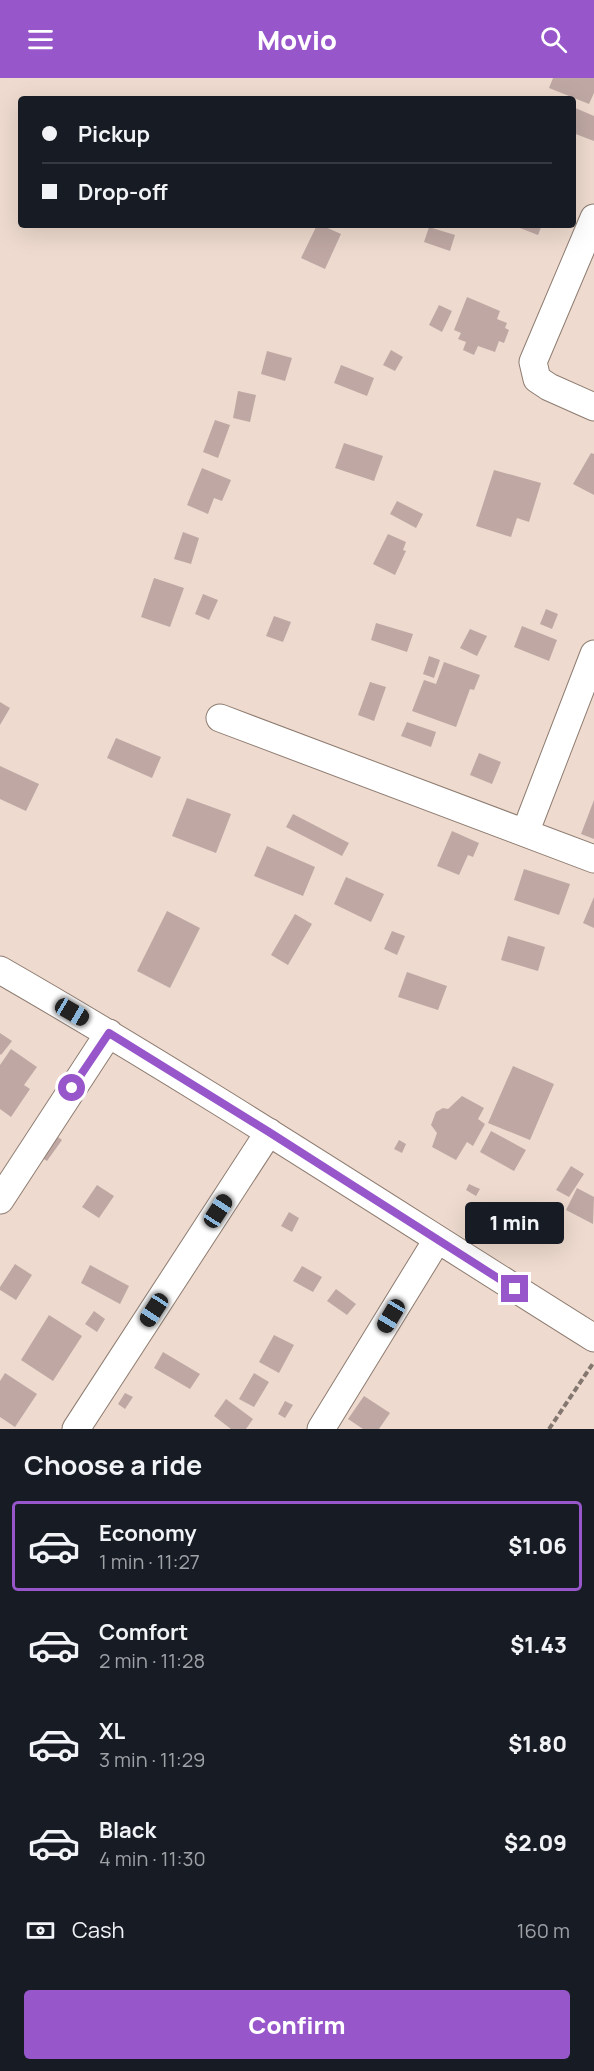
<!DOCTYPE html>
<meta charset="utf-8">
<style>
:root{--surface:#171b24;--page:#20242c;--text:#f1f3f6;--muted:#9ea1a6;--line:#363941;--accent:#9856cb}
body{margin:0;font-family:Manrope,sans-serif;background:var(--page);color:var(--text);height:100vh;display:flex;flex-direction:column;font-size:22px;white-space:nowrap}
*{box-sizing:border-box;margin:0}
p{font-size:20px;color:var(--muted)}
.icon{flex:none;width:33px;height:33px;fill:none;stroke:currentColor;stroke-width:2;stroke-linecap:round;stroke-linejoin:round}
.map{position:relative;height:1351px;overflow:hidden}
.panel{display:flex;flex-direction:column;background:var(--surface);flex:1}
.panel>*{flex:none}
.banner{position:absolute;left:18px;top:18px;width:558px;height:132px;border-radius:6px;box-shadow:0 6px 24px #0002;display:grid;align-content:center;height:132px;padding:0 24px;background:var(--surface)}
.end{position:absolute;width:27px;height:27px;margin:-14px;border:8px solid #9856cb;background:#fff;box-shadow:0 0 0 3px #fff}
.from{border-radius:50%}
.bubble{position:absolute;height:42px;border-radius:6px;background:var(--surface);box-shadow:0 6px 24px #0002;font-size:20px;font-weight:800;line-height:42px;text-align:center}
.car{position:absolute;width:18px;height:36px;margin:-18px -9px;border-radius:8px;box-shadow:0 0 4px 2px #0007;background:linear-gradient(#222 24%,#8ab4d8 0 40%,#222 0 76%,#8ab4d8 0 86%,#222 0)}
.banner b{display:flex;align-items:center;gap:21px;height:57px;font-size:22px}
.banner b+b{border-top:2px solid var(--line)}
.banner i{width:15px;height:15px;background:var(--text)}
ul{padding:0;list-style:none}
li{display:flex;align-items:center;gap:18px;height:90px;margin:0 12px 9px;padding:0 12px;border:3px solid transparent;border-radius:6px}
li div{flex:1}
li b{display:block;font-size:22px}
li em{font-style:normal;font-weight:800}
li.active{border-color:var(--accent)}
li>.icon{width:54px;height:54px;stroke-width:1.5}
h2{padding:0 24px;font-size:27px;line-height:72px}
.pay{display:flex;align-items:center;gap:15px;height:66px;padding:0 24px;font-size:22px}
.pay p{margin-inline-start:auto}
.cta{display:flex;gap:12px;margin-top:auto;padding:12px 24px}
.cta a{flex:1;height:69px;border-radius:6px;background:var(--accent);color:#fff;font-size:24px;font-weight:800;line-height:69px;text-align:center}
header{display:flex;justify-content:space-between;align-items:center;height:78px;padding:0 24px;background:var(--accent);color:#fff;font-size:27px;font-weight:800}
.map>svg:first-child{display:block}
.building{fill:#bfa8a4}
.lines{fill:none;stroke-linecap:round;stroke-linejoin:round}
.minor-casing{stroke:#8e7c71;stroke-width:29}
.path{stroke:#84776f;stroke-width:4;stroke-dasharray:6 3;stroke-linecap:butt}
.minor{stroke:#fff;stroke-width:27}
.route{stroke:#9856cb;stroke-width:8}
</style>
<header><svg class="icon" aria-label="menu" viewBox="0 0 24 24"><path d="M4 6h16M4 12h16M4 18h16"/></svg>Movio<svg class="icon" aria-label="search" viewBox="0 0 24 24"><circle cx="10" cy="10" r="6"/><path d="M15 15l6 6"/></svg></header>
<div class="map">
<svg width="594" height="1351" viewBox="0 0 594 1351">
<rect width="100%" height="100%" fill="#eedace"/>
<path class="building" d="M 553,0 L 594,0 L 594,15 L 589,26 L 549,10 Z
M 573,29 L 594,38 L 594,63 L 573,55 Z
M 317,147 L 321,147 L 341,156 L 325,191 L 301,180 Z
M 512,147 L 542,147 L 538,157 Z
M 429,149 L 455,157 L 450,173 L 424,164 Z
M 467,219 L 500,233 L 497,241 L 507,245 L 505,250 L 509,252 L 504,265 L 499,263 L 495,274 L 478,268 L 474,277 L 463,272 L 466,264 L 458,261 L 461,255 L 454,252 Z
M 439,227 L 452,233 L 442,254 L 429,247 Z
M 391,272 L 403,279 L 395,293 L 383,287 Z
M 267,273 L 292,280 L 285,303 L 261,296 Z
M 341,287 L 374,300 L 367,318 L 334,305 Z
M 238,313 L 256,317 L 250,344 L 233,340 Z
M 215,342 L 230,347 L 218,380 L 203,374 Z
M 344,365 L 383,378 L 374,403 L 335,390 Z
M 591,375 L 594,376 L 594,417 L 573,406 Z
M 202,390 L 231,402 L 222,423 L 214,420 L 208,436 L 187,427 Z
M 494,392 L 541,405 L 529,444 L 517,440 L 511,459 L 476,448 Z
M 397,423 L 423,436 L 416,450 L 390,436 Z
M 183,454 L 199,460 L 191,486 L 174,481 Z
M 388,456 L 406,464 L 403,472 L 406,473 L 395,497 L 373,486 Z
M 154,500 L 184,510 L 170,549 L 141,539 Z
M 203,516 L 218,522 L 209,542 L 195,536 Z
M 546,531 L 558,536 L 552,551 L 540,546 Z
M 274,538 L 291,544 L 283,564 L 266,558 Z
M 376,545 L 413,556 L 407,574 L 371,562 Z
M 522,548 L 557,562 L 549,583 L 514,569 Z
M 470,551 L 487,558 L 477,578 L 460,570 Z
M 429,578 L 440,582 L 434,600 L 423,596 Z
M 444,584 L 480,597 L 474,612 L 470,611 L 456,649 L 412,633 L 424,602 L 436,606 Z
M 370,604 L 386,609 L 374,643 L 358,637 Z
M 0,624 L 10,630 L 0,647 Z
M 407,644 L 436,654 L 431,669 L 401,658 Z
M 116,660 L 161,679 L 152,700 L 107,680 Z
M 479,675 L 501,684 L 492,706 L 470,697 Z
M 0,688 L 39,706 L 26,733 L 0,721 Z
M 187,720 L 231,736 L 216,775 L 172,758 Z
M 594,722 L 594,761 L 581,756 Z
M 293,736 L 349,765 L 342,778 L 286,749 Z
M 452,753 L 479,765 L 473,779 L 468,777 L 459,797 L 437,788 Z
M 267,768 L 315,789 L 303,818 L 254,798 Z
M 524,791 L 570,806 L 559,837 L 514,822 Z
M 346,799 L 384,816 L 371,844 L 334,826 Z
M 594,819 L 594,850 L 583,845 Z
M 167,833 L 200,850 L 170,910 L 137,893 Z
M 295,836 L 312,846 L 288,887 L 271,877 Z
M 392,853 L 405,858 L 397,877 L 384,871 Z
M 508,858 L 545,869 L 538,893 L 501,882 Z
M 407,894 L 447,908 L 438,932 L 398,919 Z
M 0,955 L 12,963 L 1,977 L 0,976 Z
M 11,971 L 37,989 L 24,1007 L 30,1011 L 11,1039 L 0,1031 L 0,987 Z
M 513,988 L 554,1006 L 530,1062 L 488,1045 Z
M 462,1018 L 484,1030 L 478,1041 L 485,1046 L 473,1068 L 467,1064 L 456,1082 L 432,1069 L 437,1055 L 431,1047 L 436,1034 L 443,1030 L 448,1031 Z
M 491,1053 L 526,1072 L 514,1093 L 480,1074 Z
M 54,1056 L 62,1062 L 47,1083 L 39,1078 Z
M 399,1062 L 406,1066 L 402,1075 L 394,1071 Z
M 571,1088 L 584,1096 L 569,1119 L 556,1112 Z
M 469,1106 L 480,1111 L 476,1118 L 466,1112 Z
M 97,1107 L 114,1118 L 99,1140 L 82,1129 Z
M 577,1110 L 594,1119 L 593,1146 L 566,1132 Z
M 289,1134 L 299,1140 L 292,1154 L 281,1148 Z
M 15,1186 L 32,1197 L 16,1222 L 0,1212 L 0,1209 Z
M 90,1187 L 129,1208 L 120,1226 L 81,1205 Z
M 302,1188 L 322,1199 L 313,1214 L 293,1203 Z
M 336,1211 L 356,1226 L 347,1237 L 327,1223 Z
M 94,1233 L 105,1241 L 97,1254 L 85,1246 Z
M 49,1237 L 82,1258 L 53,1303 L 21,1282 Z
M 274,1257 L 294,1267 L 279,1295 L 259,1284 Z
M 163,1274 L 200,1296 L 190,1311 L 154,1290 Z
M 5,1295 L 37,1316 L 15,1349 L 0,1339 L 0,1303 Z
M 254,1295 L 269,1304 L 254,1329 L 239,1321 Z
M 125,1315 L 133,1319 L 125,1331 L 118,1326 Z
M 364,1318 L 390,1335 L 379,1351 L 363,1351 L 348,1341 Z
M 226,1321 L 253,1341 L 246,1351 L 231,1351 L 214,1338 Z
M 285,1323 L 293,1327 L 285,1340 L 278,1336 Z"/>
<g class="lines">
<defs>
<path id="minor" d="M 594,140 L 533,284 L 537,301 L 549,309 L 594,329
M 220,640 L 594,781
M 525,755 L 594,576
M 0,892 C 202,1008 396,1136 594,1260
M 0,1122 L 109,955
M 76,1351 L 269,1054
M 321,1351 L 437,1162"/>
</defs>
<use href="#minor" class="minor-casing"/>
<path class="path" d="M 549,1351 L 594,1284"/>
<use href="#minor" class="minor"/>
</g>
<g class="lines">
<path class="route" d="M 72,1010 L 109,955 L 269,1054 L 515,1211"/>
</g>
</svg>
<i class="end from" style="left:72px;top:1010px"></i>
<i class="end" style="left:515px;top:1211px"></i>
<div class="bubble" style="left:465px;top:1124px;width:99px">1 min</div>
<i class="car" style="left:72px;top:934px;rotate:120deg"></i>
<i class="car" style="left:218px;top:1133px;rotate:33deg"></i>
<i class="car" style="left:154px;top:1232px;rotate:213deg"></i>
<i class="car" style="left:391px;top:1238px;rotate:211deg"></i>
<div class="banner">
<b><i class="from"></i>Pickup</b>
<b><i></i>Drop-off</b>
</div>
</div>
<section class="panel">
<h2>Choose a ride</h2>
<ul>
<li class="active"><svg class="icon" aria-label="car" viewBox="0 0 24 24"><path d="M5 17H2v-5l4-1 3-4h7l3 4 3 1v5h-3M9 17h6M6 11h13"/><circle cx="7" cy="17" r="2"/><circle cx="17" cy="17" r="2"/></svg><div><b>Economy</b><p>1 min · 11:27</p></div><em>$1.06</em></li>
<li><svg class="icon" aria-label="car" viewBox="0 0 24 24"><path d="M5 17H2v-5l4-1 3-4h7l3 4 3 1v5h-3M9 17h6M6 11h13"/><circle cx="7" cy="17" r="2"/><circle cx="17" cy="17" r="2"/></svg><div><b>Comfort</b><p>2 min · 11:28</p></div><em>$1.43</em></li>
<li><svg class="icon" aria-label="car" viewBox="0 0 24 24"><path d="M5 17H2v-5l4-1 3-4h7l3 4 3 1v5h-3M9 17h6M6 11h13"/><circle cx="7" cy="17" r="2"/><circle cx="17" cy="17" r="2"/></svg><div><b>XL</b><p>3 min · 11:29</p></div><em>$1.80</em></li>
<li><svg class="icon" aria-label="car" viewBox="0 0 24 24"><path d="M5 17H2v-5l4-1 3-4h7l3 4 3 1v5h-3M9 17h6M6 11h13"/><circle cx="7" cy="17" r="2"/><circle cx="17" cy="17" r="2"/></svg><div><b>Black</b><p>4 min · 11:30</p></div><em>$2.09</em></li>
</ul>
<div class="pay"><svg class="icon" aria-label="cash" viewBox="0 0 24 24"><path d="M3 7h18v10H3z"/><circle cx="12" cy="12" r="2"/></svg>Cash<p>160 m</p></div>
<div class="cta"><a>Confirm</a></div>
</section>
